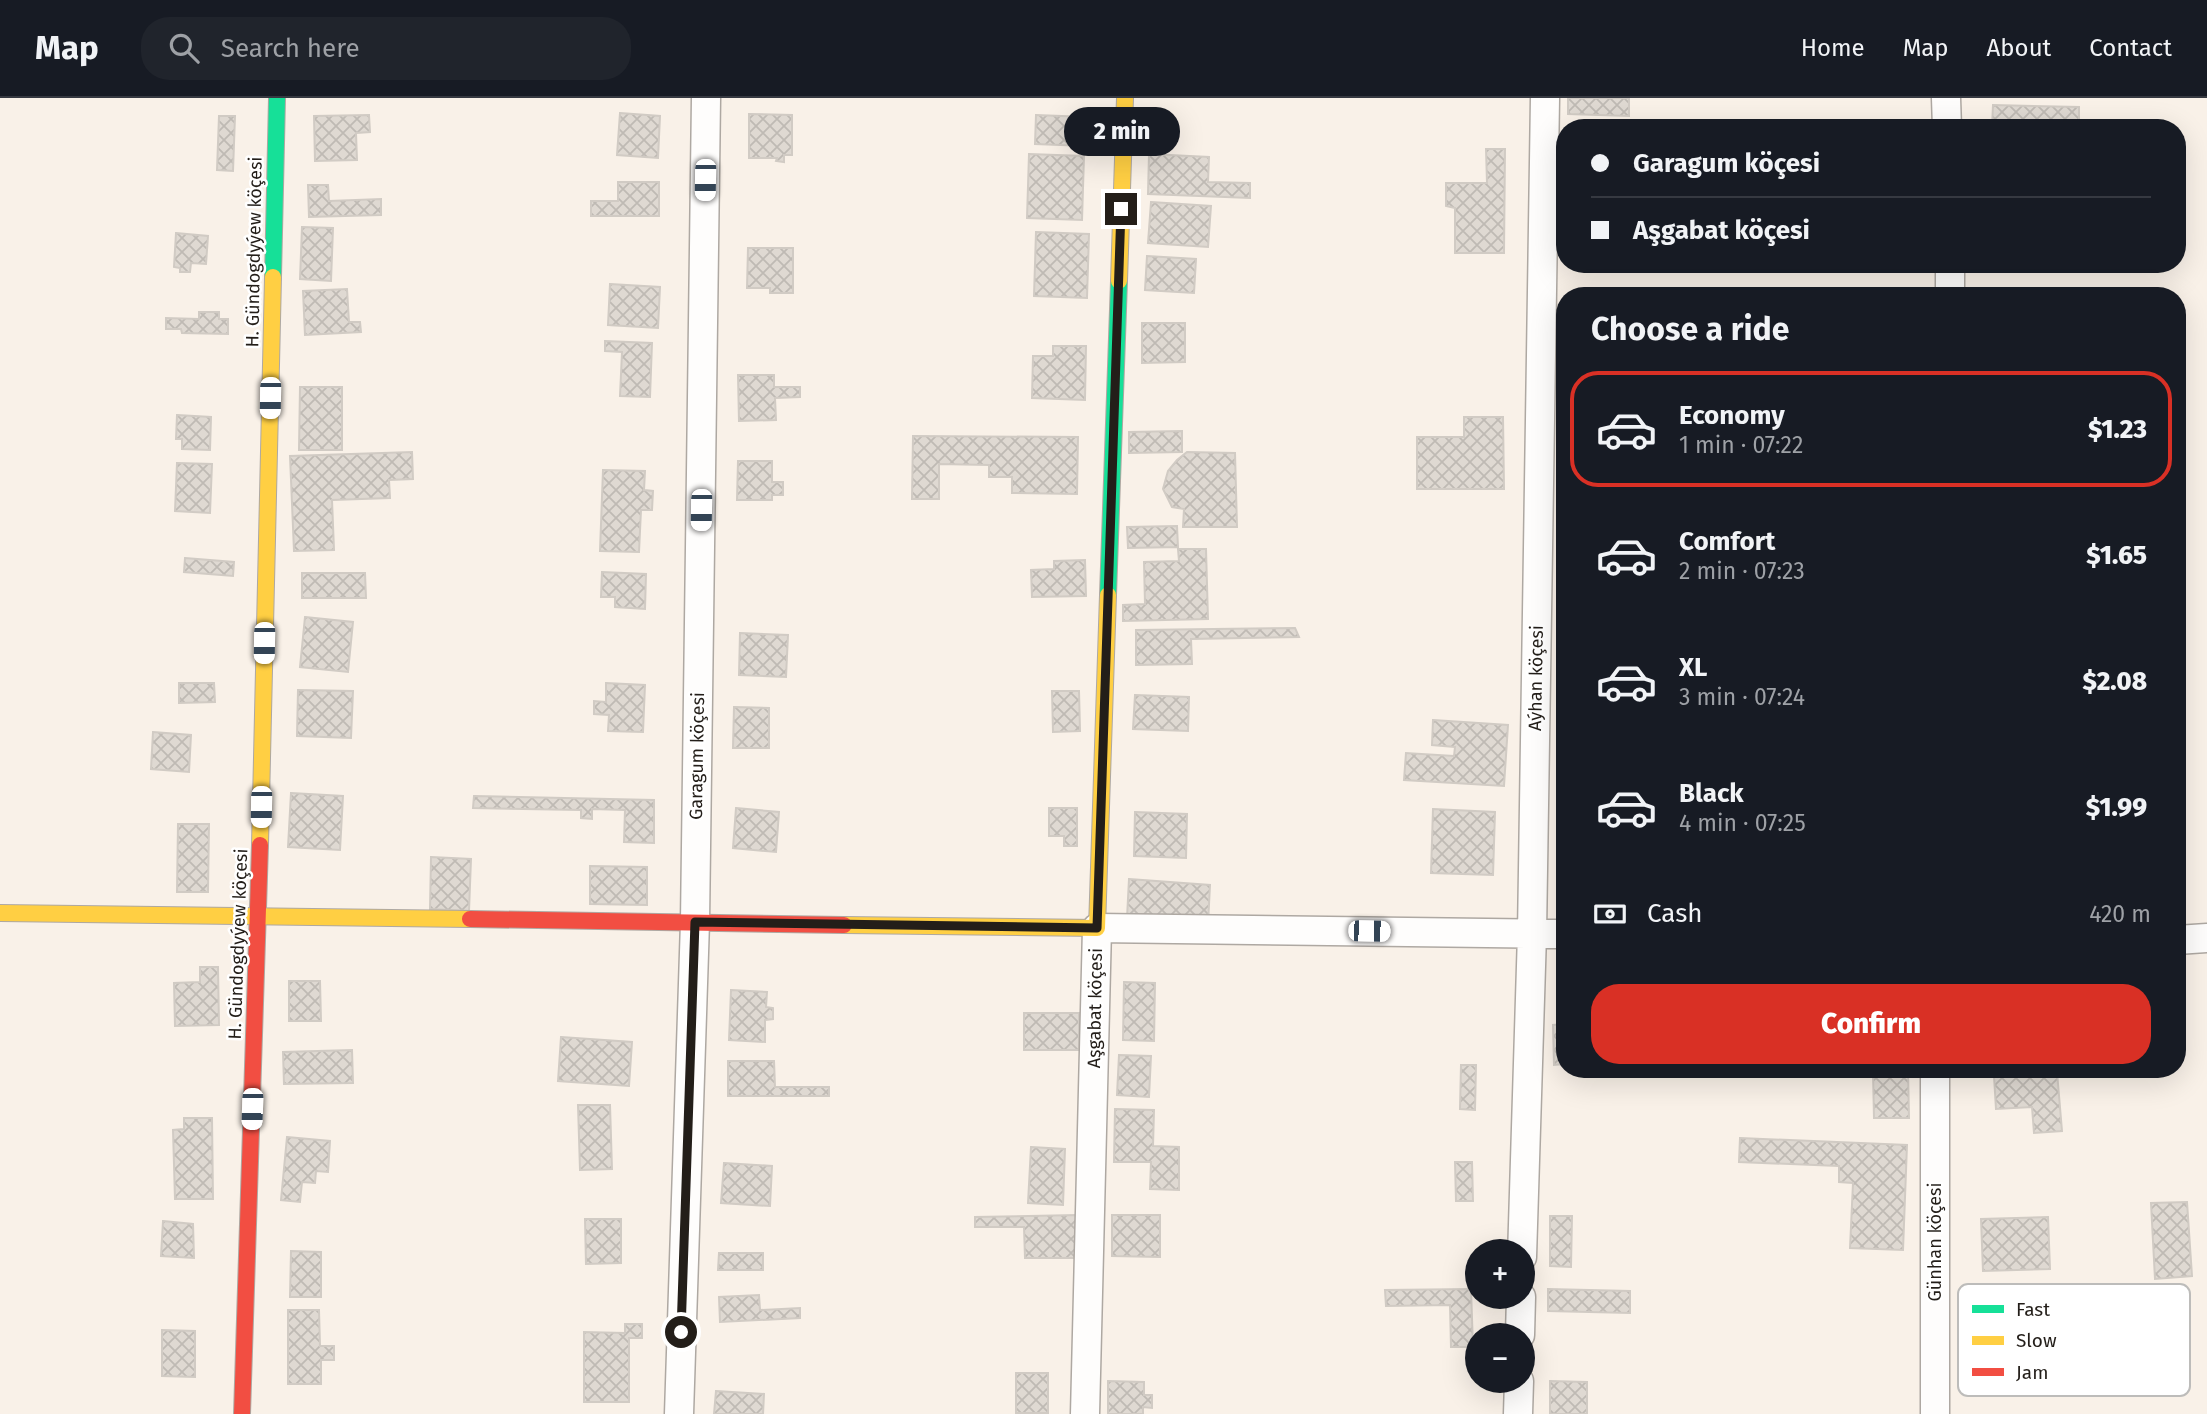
<!DOCTYPE html>
<meta charset="utf-8">
<style>
:root{--surface:#171b24;--page:#20242c;--text:#f1f3f6;--muted:#9ea1a6;--line:#363941;--accent:#d93025}
body{margin:0;font-family:"Fira Sans",sans-serif;background:var(--page);color:var(--text);height:100vh;display:flex;flex-direction:column;font-size:26px;white-space:nowrap}
*{box-sizing:border-box;margin:0}
p{font-size:23px;color:var(--muted)}
.icon{flex:none;width:38px;height:38px;fill:none;stroke:currentColor;stroke-width:2;stroke-linecap:round;stroke-linejoin:round}
.map{position:relative;flex:1;overflow:hidden}
.drawer{position:absolute;left:1556px;top:189px;width:630px;height:791px;display:flex;flex-direction:column;background:var(--surface);border-radius:28px;box-shadow:0 7px 28px #0002}
.drawer>*{flex:none}
.banner{position:absolute;left:1556px;top:21px;width:630px;height:154px;border-radius:28px;box-shadow:0 7px 28px #0002;display:grid;align-content:center;height:154px;padding:0 35px;background:var(--surface)}
.buttons{position:absolute;left:1465px;top:1141px;display:grid;gap:14px}
.buttons a{display:grid;place-items:center;width:70px;height:70px;border-radius:50%;background:var(--surface);box-shadow:0 7px 28px #0002;font-size:35px}
.end{position:absolute;width:32px;height:32px;margin:-16px;border:9px solid #231e19;background:#fff;box-shadow:0 0 0 4px #fff}
.from{border-radius:50%}
.bubble{position:absolute;height:49px;border-radius:24px;background:var(--surface);box-shadow:0 7px 28px #0002;font-size:23px;font-weight:800;line-height:49px;text-align:center}
.car{position:absolute;width:21px;height:42px;margin:-21px -10px;border-radius:9px;box-shadow:0 0 5px 2px #0007;background:linear-gradient(#fff 24%,#345 0 40%,#fff 0 76%,#345 0 86%,#fff 0)}
.banner b{display:flex;align-items:center;gap:24px;height:66px;font-size:26px}
.banner b+b{border-top:2px solid var(--line)}
.banner i{width:18px;height:18px;background:var(--text)}
ul{padding:0;list-style:none}
li{display:flex;align-items:center;gap:21px;height:116px;margin:0 14px 10px;padding:0 21px;border:4px solid transparent;border-radius:28px}
li div{flex:1}
li b{display:block;font-size:26px}
li em{font-style:normal;font-weight:800}
li.on{border-color:var(--accent)}
li>.icon{width:63px;height:63px;stroke-width:1.5}
h2{padding:0 35px;font-size:32px;line-height:84px}
.pay{display:flex;align-items:center;gap:18px;height:77px;padding:0 35px;font-size:26px}
.pay p{margin-inline-start:auto}
.action{display:flex;gap:14px;margin-top:auto;padding:14px 35px}
.action a{flex:1;height:80px;border-radius:28px;background:var(--accent);color:#fff;font-size:28px;font-weight:800;line-height:80px;text-align:center}
header{display:flex;align-items:center;gap:42px;box-sizing:border-box;height:98px;padding:0 35px;background:var(--surface);border-bottom:2px solid var(--line)}
header strong{font-size:33px}
nav{display:flex;gap:38px;margin-inline-start:auto;font-size:24px}
.search{width:490px;height:63px;background:var(--page);display:flex;align-items:center;gap:18px;box-sizing:border-box;padding:0 24px;border-radius:28px;color:var(--muted);font-size:26px}
.map>svg:first-child{display:block}
.building{fill:url(#building-cross-hatch);stroke:#d1cbc4;stroke-width:2}
.lines{fill:none;stroke-linecap:round;stroke-linejoin:round}
.street-casing{stroke:#aea8a2;stroke-width:31}
.fast-casing{stroke:#aea8a2;stroke-width:18}
.slow-casing{stroke:#aea8a2;stroke-width:18}
.jam-casing{stroke:#aea8a2;stroke-width:18}
.street{stroke:#fefdfc;stroke-width:28}
.fast{stroke:#16e098;stroke-width:16}
.slow{stroke:#ffcf43;stroke-width:16}
.jam{stroke:#f24e42;stroke-width:16}
.route{stroke:#231e19;stroke-width:9}
.labels{text-anchor:middle;dominant-baseline:central;stroke-width:5;stroke-linejoin:round;paint-order:stroke}
.street-label{font-size:18px;fill:#231e19;stroke:#fff}
.key{fill:#fff;stroke:#bdbcba;stroke-width:2}
.key-label{font-size:19px;fill:#231e19}
</style>
<header>
<strong>Map</strong>
<div class="search"><svg class="icon" aria-label="search" viewBox="0 0 24 24"><circle cx="10" cy="10" r="6"/><path d="M15 15l6 6"/></svg>Search here</div>
<nav><a>Home</a><a>Map</a><a>About</a><a>Contact</a></nav>
</header>
<div class="map">
<svg width="2207" height="1316" viewBox="0 0 2207 1316">
<defs>
<pattern id="building-cross-hatch" width="8" height="8" patternUnits="userSpaceOnUse" patternTransform="scale(1.75)"><rect width="8" height="8" fill="#dfd9d2"/><path d="M0 0l8 8M0 8l8-8" fill="none" stroke="#bfbab4"/></pattern>
</defs>
<rect width="100%" height="100%" fill="#f9f1e8"/>
<path class="building" d="M 1568,0 L 1629,0 L 1629,18 L 1568,16 Z
M 1993,7 L 2079,9 L 2079,30 L 1992,30 Z
M 620,15 L 660,18 L 658,60 L 617,57 Z
M 749,16 L 792,17 L 792,57 L 784,57 L 784,64 L 776,63 L 777,60 L 749,60 Z
M 369,17 L 370,34 L 356,35 L 357,62 L 315,63 L 314,18 Z
M 1036,17 L 1087,19 L 1086,48 L 1035,46 Z
M 219,18 L 235,18 L 233,73 L 217,72 Z
M 1486,51 L 1505,51 L 1504,155 L 1455,155 L 1455,110 L 1446,108 L 1446,85 L 1487,85 Z
M 1029,56 L 1084,58 L 1082,122 L 1027,120 Z
M 1149,56 L 1209,59 L 1208,84 L 1250,85 L 1250,100 L 1148,96 Z
M 618,84 L 659,84 L 659,118 L 591,118 L 591,103 L 618,103 Z
M 308,87 L 328,87 L 329,103 L 381,101 L 381,117 L 309,119 Z
M 1151,104 L 1211,108 L 1208,149 L 1148,145 Z
M 302,129 L 333,130 L 331,183 L 300,181 Z
M 1036,134 L 1089,136 L 1087,200 L 1034,198 Z
M 176,135 L 208,138 L 206,166 L 191,165 L 190,174 L 180,174 L 180,170 L 174,169 Z
M 748,150 L 793,150 L 793,195 L 770,195 L 770,190 L 747,190 Z
M 1147,158 L 1196,161 L 1194,195 L 1145,192 Z
M 610,186 L 660,189 L 658,230 L 608,227 Z
M 347,191 L 349,224 L 360,224 L 361,234 L 305,237 L 303,193 Z
M 199,214 L 219,214 L 219,221 L 228,221 L 228,236 L 182,235 L 181,231 L 166,231 L 166,220 L 199,221 Z
M 1142,225 L 1185,225 L 1185,264 L 1142,265 Z
M 605,243 L 652,245 L 650,299 L 620,298 L 622,254 L 605,253 Z
M 1053,248 L 1086,248 L 1085,302 L 1032,300 L 1033,258 L 1053,258 Z
M 738,277 L 774,277 L 774,289 L 800,289 L 800,299 L 775,300 L 776,322 L 739,323 Z
M 300,289 L 342,289 L 342,352 L 299,352 Z
M 177,317 L 211,319 L 210,352 L 182,351 L 182,341 L 176,341 Z
M 1464,319 L 1503,319 L 1504,391 L 1417,391 L 1417,339 L 1464,339 Z
M 1182,333 L 1182,354 L 1129,355 L 1129,334 Z
M 913,338 L 1078,339 L 1077,396 L 1012,395 L 1012,379 L 989,379 L 989,367 L 939,366 L 939,401 L 912,401 Z
M 412,354 L 413,381 L 389,382 L 390,400 L 332,402 L 334,452 L 294,453 L 290,358 Z
M 1187,354 L 1235,355 L 1237,429 L 1183,429 L 1184,411 L 1172,409 L 1163,391 L 1168,373 L 1177,362 Z
M 738,363 L 772,363 L 772,384 L 783,384 L 783,397 L 772,397 L 772,402 L 737,402 Z
M 177,365 L 212,366 L 210,415 L 175,413 Z
M 603,372 L 645,373 L 644,392 L 653,393 L 652,412 L 641,412 L 639,454 L 600,453 Z
M 1177,428 L 1178,449 L 1128,450 L 1127,429 Z
M 1178,451 L 1206,451 L 1208,521 L 1123,523 L 1123,507 L 1145,506 L 1144,464 L 1179,463 Z
M 185,460 L 234,464 L 233,478 L 184,474 Z
M 1085,462 L 1086,498 L 1032,499 L 1031,472 L 1054,471 L 1054,463 Z
M 602,474 L 646,476 L 645,511 L 615,509 L 615,499 L 601,499 Z
M 302,475 L 365,475 L 366,500 L 302,500 Z
M 305,519 L 353,524 L 348,574 L 300,569 Z
M 1295,530 L 1299,539 L 1191,541 L 1192,566 L 1136,567 L 1136,532 Z
M 740,535 L 788,537 L 786,579 L 739,577 Z
M 179,585 L 214,585 L 215,604 L 179,605 Z
M 606,585 L 645,587 L 643,634 L 608,633 L 609,617 L 594,616 L 594,603 L 606,604 Z
M 298,592 L 353,593 L 351,640 L 297,638 Z
M 1052,593 L 1079,593 L 1080,633 L 1053,634 Z
M 1135,597 L 1189,599 L 1188,633 L 1133,631 Z
M 734,609 L 769,610 L 769,650 L 733,650 Z
M 1433,622 L 1508,627 L 1504,688 L 1404,682 L 1406,655 L 1454,658 L 1455,649 L 1432,647 Z
M 153,634 L 191,637 L 189,674 L 151,671 Z
M 291,695 L 343,698 L 340,752 L 288,749 Z
M 474,698 L 654,702 L 654,745 L 624,744 L 625,712 L 592,711 L 592,721 L 581,720 L 581,712 L 473,710 Z
M 736,710 L 779,714 L 776,754 L 733,750 Z
M 1049,710 L 1077,710 L 1077,748 L 1064,748 L 1064,738 L 1049,738 Z
M 1433,711 L 1495,714 L 1493,777 L 1431,775 Z
M 1135,714 L 1187,716 L 1186,760 L 1134,758 Z
M 178,726 L 209,726 L 208,794 L 177,794 Z
M 431,759 L 471,761 L 469,813 L 430,811 Z
M 590,768 L 647,769 L 647,807 L 590,806 Z
M 1129,781 L 1210,787 L 1208,826 L 1127,820 Z
M 200,869 L 218,869 L 219,927 L 175,928 L 174,885 L 200,884 Z
M 289,883 L 320,883 L 321,923 L 289,923 Z
M 1124,884 L 1155,885 L 1154,943 L 1123,942 Z
M 731,892 L 767,894 L 766,909 L 773,910 L 773,921 L 765,922 L 765,944 L 729,942 Z
M 1024,915 L 1079,915 L 1079,952 L 1024,952 Z
M 1564,926 L 1564,966 L 1554,967 L 1553,927 Z
M 561,939 L 632,944 L 629,988 L 558,983 Z
M 352,952 L 353,985 L 284,986 L 283,954 Z
M 1119,957 L 1151,958 L 1149,999 L 1117,997 Z
M 728,963 L 774,963 L 775,989 L 829,989 L 829,998 L 728,998 Z
M 1461,967 L 1476,967 L 1475,1012 L 1460,1011 Z
M 1896,971 L 1908,971 L 1909,1020 L 1874,1020 L 1873,974 L 1896,974 Z
M 2057,974 L 2062,1033 L 2034,1035 L 2032,1009 L 1996,1011 L 1994,978 Z
M 578,1007 L 610,1007 L 612,1071 L 580,1072 Z
M 1115,1011 L 1154,1012 L 1153,1048 L 1179,1049 L 1179,1092 L 1150,1091 L 1151,1064 L 1114,1064 Z
M 184,1020 L 212,1020 L 213,1101 L 175,1101 L 173,1032 L 184,1031 Z
M 287,1039 L 330,1043 L 328,1074 L 316,1073 L 315,1085 L 302,1084 L 300,1104 L 281,1102 Z
M 1740,1040 L 1907,1047 L 1903,1152 L 1850,1150 L 1853,1085 L 1839,1084 L 1839,1068 L 1739,1064 Z
M 1031,1049 L 1065,1051 L 1063,1107 L 1028,1105 Z
M 1455,1064 L 1472,1064 L 1473,1103 L 1456,1103 Z
M 724,1065 L 772,1068 L 770,1108 L 721,1105 Z
M 2187,1104 L 2192,1178 L 2155,1181 L 2151,1105 Z
M 1077,1117 L 1077,1160 L 1025,1160 L 1024,1129 L 975,1129 L 975,1119 Z
M 1112,1117 L 1160,1117 L 1160,1159 L 1112,1158 Z
M 1550,1118 L 1572,1118 L 1571,1169 L 1550,1168 Z
M 2048,1119 L 2050,1171 L 1983,1173 L 1981,1121 Z
M 585,1121 L 621,1121 L 621,1165 L 586,1166 Z
M 163,1123 L 193,1126 L 194,1160 L 161,1158 Z
M 291,1153 L 321,1154 L 321,1199 L 290,1199 Z
M 719,1155 L 763,1155 L 763,1172 L 718,1172 Z
M 1471,1191 L 1473,1249 L 1451,1249 L 1450,1207 L 1386,1208 L 1385,1192 Z
M 1548,1191 L 1630,1193 L 1630,1215 L 1548,1213 Z
M 759,1197 L 760,1212 L 800,1210 L 800,1220 L 720,1224 L 719,1199 Z
M 288,1212 L 319,1212 L 320,1248 L 334,1248 L 334,1262 L 321,1262 L 321,1286 L 288,1286 Z
M 625,1226 L 642,1226 L 642,1240 L 629,1240 L 629,1304 L 584,1304 L 584,1234 L 625,1235 Z
M 162,1232 L 195,1233 L 195,1279 L 162,1278 Z
M 1016,1275 L 1048,1275 L 1048,1315 L 1016,1315 Z
M 1108,1283 L 1144,1284 L 1144,1297 L 1152,1297 L 1152,1310 L 1143,1309 L 1143,1316 L 1108,1316 Z
M 1550,1283 L 1587,1284 L 1587,1316 L 1550,1316 Z
M 716,1293 L 764,1296 L 763,1316 L 714,1316 Z"/>
<g class="lines">
<defs>
<path id="street" d="M 1946,0 L 1947,30
M 1950,166 L 1950,198
M 2177,842 L 2207,840
M 1935,971 L 1935,1316
M 1522,1159 L 1532,836 L 1545,0
M 1520,1237 L 1521,1199
M 679,1316 L 695,824 L 706,0
M 1085,1316 L 1097,830 L 1564,836
M 1518,1316 L 1519,1283"/>
<path id="fast" d="M 273,179 L 277,0
M 1108,497 L 1119,183"/>
<path id="slow" d="M 1119,183 L 1125,0
M 260,747 L 273,179
M 0,815 L 470,821
M 844,827 L 1097,830 L 1108,497"/>
<path id="jam" d="M 470,821 L 844,827
M 242,1316 L 260,747"/>
</defs>
<use href="#street" class="street-casing"/>
<use href="#fast" class="fast-casing"/>
<use href="#slow" class="slow-casing"/>
<use href="#jam" class="jam-casing"/>
<use href="#street" class="street"/>
<use href="#fast" class="fast"/>
<use href="#slow" class="slow"/>
<use href="#jam" class="jam"/>
</g>
<g class="lines">
<path class="route" d="M 681,1234 L 695,824 L 1097,830 L 1121,111"/>
</g>
<g class="labels">
<g class="street-label">
<text transform="translate(254 154) rotate(-89)">H. Gündogdyýew köçesi</text>
<text transform="translate(1536 580) rotate(-89)">Aýhan köçesi</text>
<text transform="translate(697 658) rotate(-89)">Garagum köçesi</text>
<text transform="translate(238 846) rotate(-88)">H. Gündogdyýew köçesi</text>
<text transform="translate(1095 910) rotate(-89)">Aşgabat köçesi</text>
<text transform="translate(1935 1144) rotate(-90)">Günhan köçesi</text>
</g>
</g>
<rect x="1958" y="1186" width="232" height="112" rx="10" class="key"/>
<rect x="1972" y="1207" width="32" height="8" fill="#16e098"/>
<rect x="1972" y="1238" width="32" height="9" fill="#ffcf43"/>
<rect x="1972" y="1270" width="32" height="8" fill="#f24e42"/>
<g class="key-label">
<text x="2016" y="1218">Fast</text>
<text x="2016" y="1249">Slow</text>
<text x="2016" y="1281">Jam</text>
</g>
</svg>
<div class="buttons">
<a>+</a>
<a>−</a>
</div>
<i class="end from" style="left:681px;top:1234px"></i>
<i class="end" style="left:1121px;top:111px"></i>
<div class="bubble" style="left:1064px;top:9px;width:116px">2 min</div>
<i class="car" style="left:705px;top:82px;rotate:181deg"></i>
<i class="car" style="left:270px;top:300px;rotate:181deg"></i>
<i class="car" style="left:701px;top:412px;rotate:181deg"></i>
<i class="car" style="left:264px;top:545px;rotate:181deg"></i>
<i class="car" style="left:261px;top:709px;rotate:181deg"></i>
<i class="car" style="left:1369px;top:833px;rotate:91deg"></i>
<i class="car" style="left:252px;top:1011px;rotate:182deg"></i>
<div class="banner">
<b><i class="from"></i>Garagum köçesi</b>
<b><i></i>Aşgabat köçesi</b>
</div>
<section class="drawer">
<h2>Choose a ride</h2>
<ul>
<li class="on"><svg class="icon" aria-label="car" viewBox="0 0 24 24"><path d="M5 17H2v-5l4-1 3-4h7l3 4 3 1v5h-3M9 17h6M6 11h13"/><circle cx="7" cy="17" r="2"/><circle cx="17" cy="17" r="2"/></svg><div><b>Economy</b><p>1 min · 07:22</p></div><em>$1.23</em></li>
<li><svg class="icon" aria-label="car" viewBox="0 0 24 24"><path d="M5 17H2v-5l4-1 3-4h7l3 4 3 1v5h-3M9 17h6M6 11h13"/><circle cx="7" cy="17" r="2"/><circle cx="17" cy="17" r="2"/></svg><div><b>Comfort</b><p>2 min · 07:23</p></div><em>$1.65</em></li>
<li><svg class="icon" aria-label="car" viewBox="0 0 24 24"><path d="M5 17H2v-5l4-1 3-4h7l3 4 3 1v5h-3M9 17h6M6 11h13"/><circle cx="7" cy="17" r="2"/><circle cx="17" cy="17" r="2"/></svg><div><b>XL</b><p>3 min · 07:24</p></div><em>$2.08</em></li>
<li><svg class="icon" aria-label="car" viewBox="0 0 24 24"><path d="M5 17H2v-5l4-1 3-4h7l3 4 3 1v5h-3M9 17h6M6 11h13"/><circle cx="7" cy="17" r="2"/><circle cx="17" cy="17" r="2"/></svg><div><b>Black</b><p>4 min · 07:25</p></div><em>$1.99</em></li>
</ul>
<div class="pay"><svg class="icon" aria-label="cash" viewBox="0 0 24 24"><path d="M3 7h18v10H3z"/><circle cx="12" cy="12" r="2"/></svg>Cash<p>420 m</p></div>
<div class="action"><a>Confirm</a></div>
</section>
</div>
